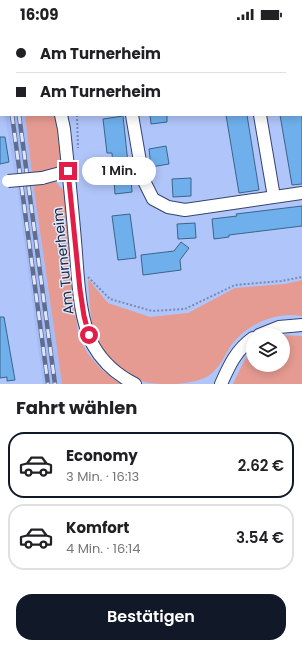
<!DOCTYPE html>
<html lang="de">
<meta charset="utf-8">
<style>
:root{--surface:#fff;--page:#f2f2f2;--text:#202124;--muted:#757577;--line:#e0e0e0;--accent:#111827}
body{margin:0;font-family:Poppins,sans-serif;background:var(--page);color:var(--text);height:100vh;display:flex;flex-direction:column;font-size:15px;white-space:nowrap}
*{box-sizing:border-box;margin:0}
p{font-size:13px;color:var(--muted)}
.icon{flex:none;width:22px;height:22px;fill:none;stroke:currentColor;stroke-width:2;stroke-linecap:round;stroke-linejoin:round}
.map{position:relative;height:356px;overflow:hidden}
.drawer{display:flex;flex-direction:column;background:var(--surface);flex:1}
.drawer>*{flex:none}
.guide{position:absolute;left:0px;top:0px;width:302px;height:88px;box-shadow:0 2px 10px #0003;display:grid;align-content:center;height:88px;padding:0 16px;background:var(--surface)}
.controls{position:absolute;left:246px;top:300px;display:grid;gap:8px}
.controls a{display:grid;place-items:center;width:44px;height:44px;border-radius:50%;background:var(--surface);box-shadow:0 2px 10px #0003;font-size:20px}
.end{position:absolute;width:18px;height:18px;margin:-9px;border:5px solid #e11d48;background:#fff;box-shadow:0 0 0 2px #fff}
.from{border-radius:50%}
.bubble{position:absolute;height:28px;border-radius:14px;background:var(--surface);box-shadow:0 2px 10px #0003;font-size:13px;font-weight:600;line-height:28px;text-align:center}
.guide b{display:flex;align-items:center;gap:14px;height:38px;font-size:15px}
.guide b+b{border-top:1px solid var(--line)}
.guide i{width:10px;height:10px;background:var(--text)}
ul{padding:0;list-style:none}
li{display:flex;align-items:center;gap:12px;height:66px;margin:0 8px 6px;padding:0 8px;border:2px solid var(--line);border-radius:16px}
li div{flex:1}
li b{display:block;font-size:15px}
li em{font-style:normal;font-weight:600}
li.active{border-color:var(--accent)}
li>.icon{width:36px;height:36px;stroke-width:1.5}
h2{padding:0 16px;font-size:18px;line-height:48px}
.primary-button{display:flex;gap:8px;margin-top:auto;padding:8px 16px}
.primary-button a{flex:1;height:46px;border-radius:16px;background:var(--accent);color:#fff;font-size:16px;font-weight:600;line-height:46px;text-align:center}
.status{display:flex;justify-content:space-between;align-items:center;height:28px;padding:0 20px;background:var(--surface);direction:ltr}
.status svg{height:11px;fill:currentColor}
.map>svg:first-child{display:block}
.built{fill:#a5bcf7}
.green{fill:#e59b91}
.building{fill:#6fb0ec;stroke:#3b648b}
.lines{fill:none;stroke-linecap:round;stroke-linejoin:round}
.minor-casing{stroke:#344470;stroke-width:14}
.path{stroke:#7a8ab2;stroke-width:2;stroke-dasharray:2 2;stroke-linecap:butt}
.minor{stroke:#fff;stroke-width:12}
.rail-casing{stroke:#606d8f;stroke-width:4.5}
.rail{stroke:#dde6fc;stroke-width:3;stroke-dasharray:9;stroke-linecap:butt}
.minor-bridge-casing{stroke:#344470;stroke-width:14;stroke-linecap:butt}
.minor-bridge{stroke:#fff;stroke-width:12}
.route{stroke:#e11d48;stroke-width:5}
.labels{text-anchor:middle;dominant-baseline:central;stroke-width:3;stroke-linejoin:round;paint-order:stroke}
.street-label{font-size:14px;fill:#232a3f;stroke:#dde6fc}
</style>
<div class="status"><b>16:09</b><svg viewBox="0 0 49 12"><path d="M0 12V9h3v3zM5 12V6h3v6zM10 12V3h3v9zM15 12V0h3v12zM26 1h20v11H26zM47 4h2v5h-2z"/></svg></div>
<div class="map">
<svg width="302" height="356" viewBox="0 0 302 356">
<rect width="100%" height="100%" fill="#b0c5f9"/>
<path class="built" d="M 0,0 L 15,1 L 1,1 L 1,59 Z
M 5,87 L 25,87 L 32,146 L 15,148 Z
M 33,155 L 44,235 L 62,356 L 43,356 L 17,157 Z"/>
<path class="green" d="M 25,87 L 55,87 L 61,131 C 60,143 43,145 32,146 Z
M 55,153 L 65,164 L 73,233 L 73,272 L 79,309 L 88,326 L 101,341 L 120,356 L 62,356 L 33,155 Z
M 88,251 L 108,275 L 150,289 L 188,285 L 235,260 L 285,256 L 302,252 L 302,288 C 276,283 248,296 232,316 C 225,326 221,338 211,346 C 202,353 187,355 176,356 C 167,356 158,356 149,355 C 125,350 105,329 96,308 C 90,296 89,265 88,251 Z
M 281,307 L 282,307 L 302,308 L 302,356 L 233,356 L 245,331 L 253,323 L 253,337 L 283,337 L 283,307 Z"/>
<path class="building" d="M 150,87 L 167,87 L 167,94 L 151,96 Z
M 226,87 L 247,87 L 259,162 L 239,165 Z
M 280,87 L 302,87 L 302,156 L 292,157 Z
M 123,88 L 128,135 L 130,135 L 132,164 L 115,166 L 112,125 L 107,125 L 103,91 Z
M 0,109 L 5,109 L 9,134 L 0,136 Z
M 166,118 L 169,136 L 151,139 L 149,121 Z
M 191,150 L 191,168 L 173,169 L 172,151 Z
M 302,178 L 302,198 L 229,207 L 229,209 L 214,211 L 212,191 L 237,188 L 236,186 Z
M 130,186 L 136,230 L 118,232 L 112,188 Z
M 195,195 L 196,210 L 178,211 L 177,196 Z
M 181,214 L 189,220 L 180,232 L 181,242 L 143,247 L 141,227 L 174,223 Z
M 0,289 L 4,289 L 15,352 L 7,353 L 7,349 L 0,350 Z"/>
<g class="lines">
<defs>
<path id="minor" d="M 44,0 L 44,1
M 117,0 L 117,1
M 226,0 L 226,1
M 273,0 L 273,1
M 61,87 L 64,101 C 68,139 72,176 75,213 C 78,245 78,289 93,317 C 103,335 117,347 135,356
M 132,87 L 143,151 L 153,171 L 168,179 L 185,182 L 302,165
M 260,87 L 274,169
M 42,150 L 68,143
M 259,307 L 279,299 L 302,297
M 221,356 C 229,338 236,322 253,310"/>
</defs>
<use href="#minor" class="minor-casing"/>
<path class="path" d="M 301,58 L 302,58
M 77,87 L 78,120
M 88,249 L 110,271 L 152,283 L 185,281 L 235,257 L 281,253 L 302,249"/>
<use href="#minor" class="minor"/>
<defs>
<path id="rail" d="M 0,0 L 1,6
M 8,0 L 8,1
M 12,87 L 48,356
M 19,87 L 55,356"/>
</defs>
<use href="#rail" class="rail-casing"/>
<use href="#rail" class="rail"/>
<defs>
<path id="minor-bridge" d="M 8,153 L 42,150"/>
</defs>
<use href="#minor-bridge" class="minor-bridge-casing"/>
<use href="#minor-bridge" class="minor-bridge"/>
</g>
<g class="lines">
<path class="route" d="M 68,143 L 80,262 L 84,288 L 89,307"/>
</g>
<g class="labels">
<g class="street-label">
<text transform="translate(63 233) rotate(-96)">Am Turnerheim</text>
</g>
</g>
</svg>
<div class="controls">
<a><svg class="icon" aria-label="layers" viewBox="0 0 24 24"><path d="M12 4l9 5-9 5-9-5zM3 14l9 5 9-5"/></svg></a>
</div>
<i class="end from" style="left:89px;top:307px"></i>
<i class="end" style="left:68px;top:143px"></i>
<div class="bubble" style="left:82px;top:129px;width:74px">1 Min.</div>
<div class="guide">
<b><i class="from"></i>Am Turnerheim</b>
<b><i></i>Am Turnerheim</b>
</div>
</div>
<section class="drawer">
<h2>Fahrt wählen</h2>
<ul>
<li class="active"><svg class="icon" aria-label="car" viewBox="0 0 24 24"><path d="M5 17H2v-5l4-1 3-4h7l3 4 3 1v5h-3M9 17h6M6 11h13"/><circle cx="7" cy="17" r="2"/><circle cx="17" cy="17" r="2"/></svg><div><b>Economy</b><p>3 Min. · 16:13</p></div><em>2.62 €</em></li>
<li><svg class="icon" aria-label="car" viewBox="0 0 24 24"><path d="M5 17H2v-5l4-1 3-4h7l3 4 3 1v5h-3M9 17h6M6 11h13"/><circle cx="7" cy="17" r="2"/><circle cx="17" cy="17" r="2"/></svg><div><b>Komfort</b><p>4 Min. · 16:14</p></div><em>3.54 €</em></li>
</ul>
<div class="primary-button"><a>Bestätigen</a></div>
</section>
